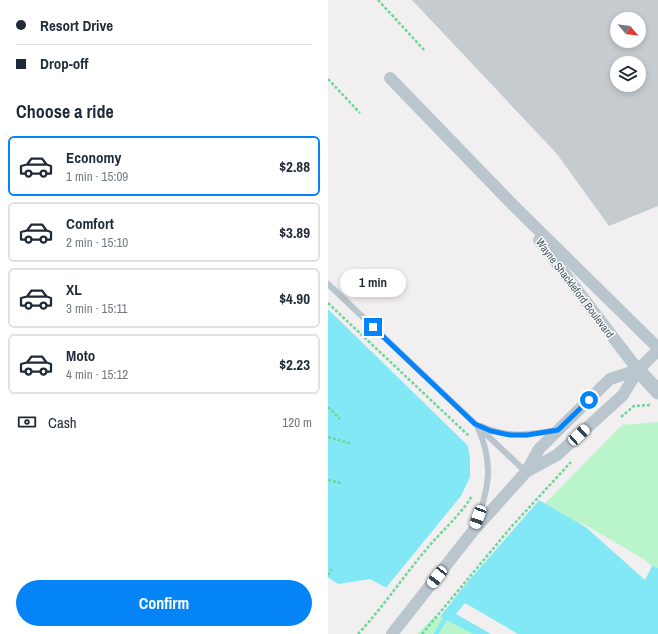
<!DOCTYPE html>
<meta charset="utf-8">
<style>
:root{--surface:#fff;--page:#f6f6f7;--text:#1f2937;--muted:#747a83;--line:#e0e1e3;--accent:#0584f7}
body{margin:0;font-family:"Archivo Narrow",sans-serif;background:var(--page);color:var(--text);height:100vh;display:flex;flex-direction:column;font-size:15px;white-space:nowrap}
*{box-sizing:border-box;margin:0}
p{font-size:13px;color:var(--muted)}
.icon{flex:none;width:22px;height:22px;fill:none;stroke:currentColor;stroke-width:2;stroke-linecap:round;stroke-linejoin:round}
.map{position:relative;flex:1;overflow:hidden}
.sheet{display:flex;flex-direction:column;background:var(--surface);width:328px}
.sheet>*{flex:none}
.hud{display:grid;align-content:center;height:88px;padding:0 16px;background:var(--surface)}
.needle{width:26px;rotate:119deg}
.fabs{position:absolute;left:282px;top:12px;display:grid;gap:8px}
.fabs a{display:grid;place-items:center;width:36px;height:36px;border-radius:50%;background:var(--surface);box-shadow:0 2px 6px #0003;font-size:20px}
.end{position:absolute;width:18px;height:18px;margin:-9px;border:5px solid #0584f7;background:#fff;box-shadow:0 0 0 2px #fff}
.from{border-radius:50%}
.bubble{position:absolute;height:28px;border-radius:14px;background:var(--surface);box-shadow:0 2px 6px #0003;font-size:13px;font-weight:800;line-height:28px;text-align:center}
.car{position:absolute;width:12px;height:24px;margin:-12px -6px;border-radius:5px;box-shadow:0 0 3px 1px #0007;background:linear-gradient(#fff 24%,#345 0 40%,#fff 0 76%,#345 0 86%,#fff 0)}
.hud b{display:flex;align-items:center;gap:14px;height:38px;font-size:15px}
.hud b+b{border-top:1px solid var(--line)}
.hud i{width:10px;height:10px;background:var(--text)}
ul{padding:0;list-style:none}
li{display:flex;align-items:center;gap:12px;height:60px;margin:0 8px 6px;padding:0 8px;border:2px solid var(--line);border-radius:6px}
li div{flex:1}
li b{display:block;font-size:15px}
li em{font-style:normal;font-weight:800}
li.current{border-color:var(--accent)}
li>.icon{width:36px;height:36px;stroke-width:1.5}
h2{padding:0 16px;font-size:18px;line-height:48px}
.pay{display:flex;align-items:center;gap:10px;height:44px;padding:0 16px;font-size:15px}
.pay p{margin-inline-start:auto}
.primary-button{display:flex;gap:8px;margin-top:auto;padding:8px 16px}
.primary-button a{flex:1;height:46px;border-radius:24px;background:var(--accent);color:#fff;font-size:16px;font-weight:800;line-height:46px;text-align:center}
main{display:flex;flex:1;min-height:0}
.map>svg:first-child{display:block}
.green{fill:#b9f4cb}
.water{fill:#82e8f6}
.pier{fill:#f2eff0}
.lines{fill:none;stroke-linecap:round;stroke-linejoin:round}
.stream{stroke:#82e8f6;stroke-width:4.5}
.building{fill:#c6cbd0;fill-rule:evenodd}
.path{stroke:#6dd699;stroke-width:2.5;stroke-dasharray:3 2;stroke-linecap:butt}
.service{stroke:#b9c6ce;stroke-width:6}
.minor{stroke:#b9c6ce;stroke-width:12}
.tertiary{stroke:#b9c6ce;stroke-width:15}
.route{stroke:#0584f7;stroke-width:5}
.labels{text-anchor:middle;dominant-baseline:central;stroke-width:3;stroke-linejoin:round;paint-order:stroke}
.street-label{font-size:11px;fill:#45555f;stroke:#fff}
</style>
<main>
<section class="sheet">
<div class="hud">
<b><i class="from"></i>Resort Drive</b>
<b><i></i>Drop-off</b>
</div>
<h2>Choose a ride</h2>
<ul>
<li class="current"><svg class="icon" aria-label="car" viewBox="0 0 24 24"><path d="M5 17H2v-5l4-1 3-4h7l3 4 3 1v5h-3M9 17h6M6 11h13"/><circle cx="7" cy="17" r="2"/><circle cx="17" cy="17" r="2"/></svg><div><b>Economy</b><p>1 min · 15:09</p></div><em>$2.88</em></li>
<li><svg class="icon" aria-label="car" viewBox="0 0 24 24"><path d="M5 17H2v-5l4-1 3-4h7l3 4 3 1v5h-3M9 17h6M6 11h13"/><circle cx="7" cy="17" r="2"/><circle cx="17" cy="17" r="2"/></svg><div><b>Comfort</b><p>2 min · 15:10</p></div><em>$3.89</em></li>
<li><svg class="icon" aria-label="car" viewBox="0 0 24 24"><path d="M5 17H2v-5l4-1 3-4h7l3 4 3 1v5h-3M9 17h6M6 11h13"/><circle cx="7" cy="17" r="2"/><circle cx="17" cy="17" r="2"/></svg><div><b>XL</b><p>3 min · 15:11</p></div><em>$4.90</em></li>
<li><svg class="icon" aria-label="car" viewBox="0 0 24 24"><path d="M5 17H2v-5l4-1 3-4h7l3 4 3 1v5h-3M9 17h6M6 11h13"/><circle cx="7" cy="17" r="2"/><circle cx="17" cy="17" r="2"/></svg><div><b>Moto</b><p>4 min · 15:12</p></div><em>$2.23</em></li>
</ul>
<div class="pay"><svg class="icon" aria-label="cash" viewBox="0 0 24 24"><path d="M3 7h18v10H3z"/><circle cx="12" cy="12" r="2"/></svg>Cash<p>120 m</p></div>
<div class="primary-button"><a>Confirm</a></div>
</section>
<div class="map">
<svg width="330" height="634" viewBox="0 0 330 634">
<rect width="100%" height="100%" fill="#f2eff0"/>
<path class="green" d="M 330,422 L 330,634 L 89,634 L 294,425 Z"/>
<path class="water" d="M 0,309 L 173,478 L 324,566 L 330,568 L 330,634 L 145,634 L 42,579 L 10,584 L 0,577 Z"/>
<path class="pier" d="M 0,307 L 175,476 L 213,498 L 137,585 L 111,618 L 57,589 L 133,496 L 142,477 L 142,458 L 139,442 L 0,309 Z
M 251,521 L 317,560 L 324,566 L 317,580 Z
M 137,603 L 190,634 L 163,634 L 128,614 Z"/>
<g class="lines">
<path class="stream" d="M 108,634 L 117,619"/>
</g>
<path class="building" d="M 84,0 L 330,0 L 330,206 L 281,226 L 229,154 ZM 289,19 L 311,19 L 311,41 L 289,41 ZM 289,63 L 311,63 L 311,85 L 289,85 Z"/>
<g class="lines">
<path class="path" d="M 50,0 L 97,51
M 0,79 L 32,113
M 0,303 L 141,436
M 0,407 L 12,419
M 293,417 L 306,406 L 322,405
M 0,437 L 24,444
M 0,480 L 13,483
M 0,575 L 4,569
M 30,634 C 56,606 77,574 102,545 C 116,529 133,514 144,496
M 94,634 L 184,526 L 243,462"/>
<path class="service" d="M 0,284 L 198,472
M 153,426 C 178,438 202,435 228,430
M 148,524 C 161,488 166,464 150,428"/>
<path class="minor" d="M 62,78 L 185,205 L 330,348
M 211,240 L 310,370
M 198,472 L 229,455 L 295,395 L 310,370 L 330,350
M 64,634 L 145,531 L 198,472 L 211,449 L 282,379 L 310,370"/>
<path class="tertiary" d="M 310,370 L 330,392"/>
</g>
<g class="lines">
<path class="route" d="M 45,327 L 147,424 L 163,431 L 182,435 L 199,435 L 230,430 L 261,400"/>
</g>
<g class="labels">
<g class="street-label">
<text transform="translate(247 288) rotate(53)">Wayne Shackleford Boulevard</text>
</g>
</g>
</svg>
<div class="fabs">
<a><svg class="needle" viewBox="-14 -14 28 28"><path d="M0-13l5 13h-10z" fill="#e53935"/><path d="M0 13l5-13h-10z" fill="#747a83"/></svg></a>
<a><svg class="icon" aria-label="layers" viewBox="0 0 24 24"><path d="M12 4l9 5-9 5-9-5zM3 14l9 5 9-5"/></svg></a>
</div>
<i class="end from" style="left:261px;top:400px"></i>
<i class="end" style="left:45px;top:327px"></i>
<div class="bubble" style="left:12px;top:269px;width:66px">1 min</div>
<i class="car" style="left:251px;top:435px;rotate:47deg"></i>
<i class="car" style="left:150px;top:517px;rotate:200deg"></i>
<i class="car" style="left:109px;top:577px;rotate:218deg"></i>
</div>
</main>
